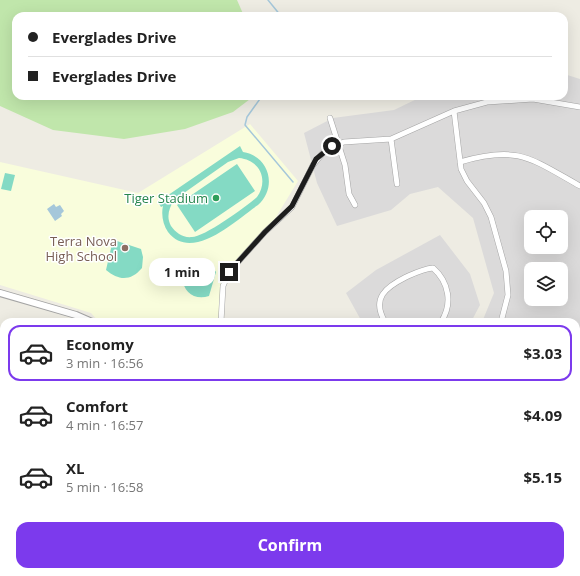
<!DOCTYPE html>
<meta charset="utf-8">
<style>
:root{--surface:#fff;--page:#f2f2f2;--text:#222;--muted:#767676;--line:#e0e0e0;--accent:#7c3aed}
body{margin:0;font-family:"Open Sans",sans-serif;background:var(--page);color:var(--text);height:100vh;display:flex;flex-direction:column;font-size:15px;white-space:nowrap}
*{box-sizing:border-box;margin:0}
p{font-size:13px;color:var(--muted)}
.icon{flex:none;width:22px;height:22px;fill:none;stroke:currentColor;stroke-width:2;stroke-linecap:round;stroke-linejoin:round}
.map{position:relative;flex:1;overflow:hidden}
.sheet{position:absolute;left:0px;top:318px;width:580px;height:258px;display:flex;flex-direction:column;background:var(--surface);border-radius:12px 12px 0 0;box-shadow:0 4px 16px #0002}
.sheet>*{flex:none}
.banner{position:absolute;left:12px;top:12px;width:556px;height:88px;border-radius:12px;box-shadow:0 4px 16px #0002;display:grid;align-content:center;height:88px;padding:0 16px;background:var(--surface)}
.controls{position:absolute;left:524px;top:210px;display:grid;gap:8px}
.controls a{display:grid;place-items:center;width:44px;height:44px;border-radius:8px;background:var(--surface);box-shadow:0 4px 16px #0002;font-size:20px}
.end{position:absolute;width:18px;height:18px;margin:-9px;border:5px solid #1d1d1d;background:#fff;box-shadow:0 0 0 2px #fff}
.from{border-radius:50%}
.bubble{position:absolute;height:28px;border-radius:12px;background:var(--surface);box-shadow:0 4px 16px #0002;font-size:13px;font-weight:700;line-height:28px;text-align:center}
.banner b{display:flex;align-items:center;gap:14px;height:38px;font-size:15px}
.banner b+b{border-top:1px solid var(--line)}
.banner i{width:10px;height:10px;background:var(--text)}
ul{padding:7px 0 0;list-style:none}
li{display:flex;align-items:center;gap:12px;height:56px;margin:0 8px 6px;padding:0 8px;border:2px solid transparent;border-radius:12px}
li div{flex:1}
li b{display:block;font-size:15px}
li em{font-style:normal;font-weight:700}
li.current{border-color:var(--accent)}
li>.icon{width:36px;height:36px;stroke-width:1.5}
.action{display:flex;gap:8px;margin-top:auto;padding:8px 16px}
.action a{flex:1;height:46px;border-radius:12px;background:var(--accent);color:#fff;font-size:16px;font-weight:700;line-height:46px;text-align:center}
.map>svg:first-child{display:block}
.residential{fill:#dbdada;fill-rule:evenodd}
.education{fill:#f9fddc}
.grass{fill:#c0e6ab}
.pitch{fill:#84dac4;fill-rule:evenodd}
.water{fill:#a5c7da}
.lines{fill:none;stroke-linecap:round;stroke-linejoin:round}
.stream{stroke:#a5c7da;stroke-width:1.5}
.minor-casing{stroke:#a4a4a4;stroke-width:6}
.tertiary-casing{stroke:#a4a4a4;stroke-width:8}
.minor{stroke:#fff;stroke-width:5}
.tertiary{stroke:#fff;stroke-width:6}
.route{stroke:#1d1d1d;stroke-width:5}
.leisure-dot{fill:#2e9e5b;stroke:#fff;stroke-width:1.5}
.education-dot{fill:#8d6e63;stroke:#fff;stroke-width:1.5}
.labels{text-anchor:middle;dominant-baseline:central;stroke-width:3;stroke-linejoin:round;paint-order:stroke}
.leisure-label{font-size:13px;fill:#27864d;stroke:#fff;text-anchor:end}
.education-label{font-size:13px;fill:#785e54;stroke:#fff;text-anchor:end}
</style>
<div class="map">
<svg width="580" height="576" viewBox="0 0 580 576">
<rect width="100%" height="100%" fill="#eeece3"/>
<path class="residential" d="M 564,74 L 580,79 L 580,576 L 366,576 L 370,572 L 576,572 L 576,322 L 482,322 L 494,293 L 473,218 L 438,187 L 410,194 L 391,210 L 337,226 L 317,183 L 304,133 L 333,118 L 394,110 L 423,96 L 564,96 ZM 531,217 L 561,217 L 561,247 L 531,247 ZM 531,269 L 561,269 L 561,299 L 531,299 Z
M 440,235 L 470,274 L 480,305 L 471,322 L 362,322 L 346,293 L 376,270 Z
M 0,426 L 4,434 L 4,559 L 0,560 Z
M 151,572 L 276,572 L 276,576 L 149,576 Z"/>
<path class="education" d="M 250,124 L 298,181 L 276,217 L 225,280 L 222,322 L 99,322 L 91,313 L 0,285 L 0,162 L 138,193 Z"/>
<path class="grass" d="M 0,0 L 237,0 L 244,16 L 16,16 L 16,96 L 254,96 L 233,112 L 185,129 L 124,139 L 53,130 L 0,106 Z"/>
<path class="pitch" d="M 240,146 L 243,152 C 269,156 278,187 258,205 C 236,220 192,263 168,232 C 163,225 161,215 163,206 L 161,207 L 158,202 ZM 239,158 C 260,160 269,180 257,197 C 247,206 204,237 192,237 C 183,238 176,233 171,226 C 166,217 169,208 174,200 L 228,162 Z
M 237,164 L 255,191 L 195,232 L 177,205 Z
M 5,173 L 15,175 L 11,191 L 1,189 Z
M 117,241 L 141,249 L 143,257 L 142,268 C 131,281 119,281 106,270 L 112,244 Z
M 192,263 L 213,268 L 216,272 L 209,296 C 194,301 181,291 183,275 Z"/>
<path class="water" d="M 54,204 L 56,207 L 60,205 L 64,211 L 61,214 L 62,216 L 55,221 L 47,209 Z"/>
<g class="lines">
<path class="stream" d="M 268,0 L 281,16
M 262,96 L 247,117 L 245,125 L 293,182"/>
<defs>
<path id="minor" d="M 454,111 L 461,169 L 467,181 L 484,203 L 491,217 L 506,271 L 508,295 L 501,322
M 330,118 L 345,165 L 349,194 L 355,205
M 391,139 L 397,184
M 460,162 C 518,145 530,158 580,186
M 221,322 L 223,286 L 229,272 L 265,232 L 292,207 L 313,165 L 326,149 L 344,142 L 391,139 L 454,111 L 487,102 L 533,99 L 580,107
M 385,322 C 371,298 386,287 406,277 C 415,273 423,269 433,268 C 449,282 453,304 441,322
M 576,382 L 580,381
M 430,572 L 438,576
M 90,576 L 92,572
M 393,576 L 400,572
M 495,576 L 498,572
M 577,576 L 580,555 L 578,535 L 580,526"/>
<path id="tertiary" d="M 0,293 L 76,315 L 92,322
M 0,487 L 4,488
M 0,542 L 4,542
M 232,572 L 233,576"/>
</defs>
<use href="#minor" class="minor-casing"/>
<use href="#tertiary" class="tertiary-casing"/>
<use href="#minor" class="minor"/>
<use href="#tertiary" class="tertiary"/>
</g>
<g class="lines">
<path class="route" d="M 229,272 L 265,232 L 292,206 L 316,159 L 332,146"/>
</g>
<circle class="leisure-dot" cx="216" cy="198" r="4"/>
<circle class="education-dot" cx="125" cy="248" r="4"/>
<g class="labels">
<g class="leisure-label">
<text x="208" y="198">Tiger Stadium</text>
</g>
<g class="education-label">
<text x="117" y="241">Terra Nova<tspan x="117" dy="15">High School</tspan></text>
</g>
</g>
</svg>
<div class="controls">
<a><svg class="icon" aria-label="locate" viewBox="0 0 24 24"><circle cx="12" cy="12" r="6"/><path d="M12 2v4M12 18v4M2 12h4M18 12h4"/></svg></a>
<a><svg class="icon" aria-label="layers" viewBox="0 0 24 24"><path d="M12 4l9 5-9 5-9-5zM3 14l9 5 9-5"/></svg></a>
</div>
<i class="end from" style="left:332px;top:146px"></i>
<i class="end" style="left:229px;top:272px"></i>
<div class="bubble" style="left:149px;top:258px;width:66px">1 min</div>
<div class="banner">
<b><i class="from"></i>Everglades Drive</b>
<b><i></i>Everglades Drive</b>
</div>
<section class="sheet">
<ul>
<li class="current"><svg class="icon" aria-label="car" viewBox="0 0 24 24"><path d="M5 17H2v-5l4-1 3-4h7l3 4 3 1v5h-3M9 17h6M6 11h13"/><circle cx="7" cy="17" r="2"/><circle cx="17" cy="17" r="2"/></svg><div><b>Economy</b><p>3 min · 16:56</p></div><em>$3.03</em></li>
<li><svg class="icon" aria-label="car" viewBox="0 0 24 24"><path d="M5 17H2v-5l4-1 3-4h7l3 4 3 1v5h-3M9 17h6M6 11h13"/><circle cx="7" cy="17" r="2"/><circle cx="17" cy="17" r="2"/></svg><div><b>Comfort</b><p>4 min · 16:57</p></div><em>$4.09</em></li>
<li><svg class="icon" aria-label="car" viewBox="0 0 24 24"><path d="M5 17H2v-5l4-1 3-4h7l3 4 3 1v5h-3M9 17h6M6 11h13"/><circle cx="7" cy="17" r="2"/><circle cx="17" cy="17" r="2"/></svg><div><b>XL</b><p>5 min · 16:58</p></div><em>$5.15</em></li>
</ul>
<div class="action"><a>Confirm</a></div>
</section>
</div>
